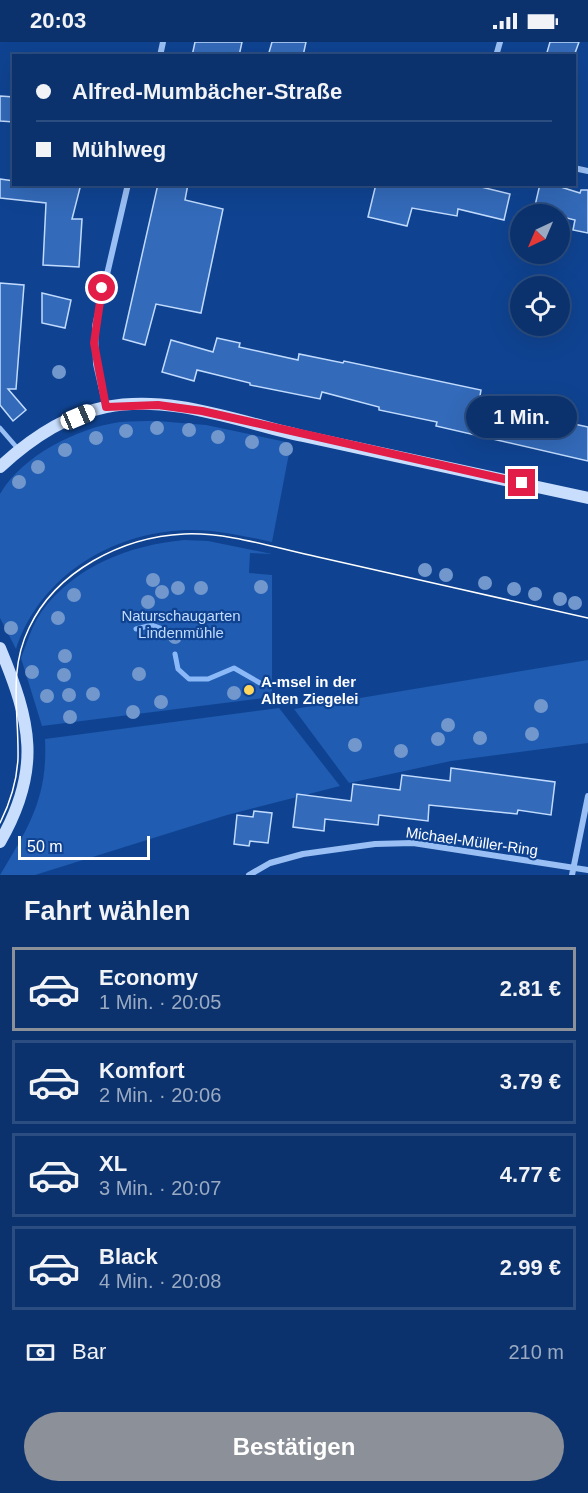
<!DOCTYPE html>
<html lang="de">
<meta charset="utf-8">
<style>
:root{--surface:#0b326d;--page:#143a72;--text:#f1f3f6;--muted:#9aaac2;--line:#2b4d80;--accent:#8c9099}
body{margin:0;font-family:Helvetica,sans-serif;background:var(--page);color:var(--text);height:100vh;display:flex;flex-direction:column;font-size:22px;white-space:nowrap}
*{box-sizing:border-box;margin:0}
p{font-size:20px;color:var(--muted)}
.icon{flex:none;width:33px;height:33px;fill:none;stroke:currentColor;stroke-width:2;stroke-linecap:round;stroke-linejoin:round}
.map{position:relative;height:833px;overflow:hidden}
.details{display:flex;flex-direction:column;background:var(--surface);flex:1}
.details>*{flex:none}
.hud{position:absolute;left:12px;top:12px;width:564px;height:132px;border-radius:0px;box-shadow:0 6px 24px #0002,0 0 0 2px var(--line);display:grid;align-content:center;height:132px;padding:0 24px;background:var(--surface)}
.needle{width:39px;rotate:224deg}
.tools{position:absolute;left:510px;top:162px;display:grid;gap:12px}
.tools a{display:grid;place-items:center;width:60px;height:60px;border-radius:50%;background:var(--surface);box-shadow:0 6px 24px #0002,0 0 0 2px var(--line);font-size:30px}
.scale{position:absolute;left:18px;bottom:15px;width:132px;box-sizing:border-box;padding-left:6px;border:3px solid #fff;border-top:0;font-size:16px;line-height:21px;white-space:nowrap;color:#fff;-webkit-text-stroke:4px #0f4391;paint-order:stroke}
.end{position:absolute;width:27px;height:27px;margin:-14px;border:8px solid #e11d48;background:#fff;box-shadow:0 0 0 3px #fff}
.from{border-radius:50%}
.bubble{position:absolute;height:42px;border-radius:21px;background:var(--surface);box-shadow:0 6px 24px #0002,0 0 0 2px var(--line);font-size:20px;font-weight:700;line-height:42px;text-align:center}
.car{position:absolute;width:18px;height:36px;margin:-18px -9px;border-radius:8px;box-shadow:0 0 4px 2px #0007;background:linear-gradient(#fff 24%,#345 0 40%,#fff 0 76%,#345 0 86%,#fff 0)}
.hud b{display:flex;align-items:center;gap:21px;height:57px;font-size:22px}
.hud b+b{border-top:2px solid var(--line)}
.hud i{width:15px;height:15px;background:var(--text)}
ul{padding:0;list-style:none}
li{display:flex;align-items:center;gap:18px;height:84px;margin:0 12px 9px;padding:0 12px;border:3px solid var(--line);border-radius:0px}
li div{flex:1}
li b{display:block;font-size:22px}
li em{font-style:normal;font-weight:700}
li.selected{border-color:var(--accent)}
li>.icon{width:54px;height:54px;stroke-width:1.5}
h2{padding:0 24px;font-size:27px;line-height:72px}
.pay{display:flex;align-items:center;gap:15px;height:66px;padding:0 24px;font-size:22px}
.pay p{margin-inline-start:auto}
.primary-button{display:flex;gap:12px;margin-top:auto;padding:12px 24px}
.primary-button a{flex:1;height:69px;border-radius:36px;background:var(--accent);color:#fff;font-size:24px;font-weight:700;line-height:69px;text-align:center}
.status{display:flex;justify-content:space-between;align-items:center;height:42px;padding:0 30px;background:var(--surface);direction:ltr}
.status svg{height:16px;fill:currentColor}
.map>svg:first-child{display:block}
.green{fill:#205cb1}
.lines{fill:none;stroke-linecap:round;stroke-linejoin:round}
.stream{stroke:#8bb9f8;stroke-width:5}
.building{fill:#336ab9;stroke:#c1dbfe;stroke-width:1.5}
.lane{stroke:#99bff4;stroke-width:4.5}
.street{stroke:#99bff4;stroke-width:6}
.secondary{stroke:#c9defd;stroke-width:12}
.tram{stroke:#fff;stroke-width:1.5}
.tree{fill:#7197cd}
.route{stroke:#e11d48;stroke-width:8}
.poi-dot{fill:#ffd65c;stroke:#0f4391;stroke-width:2}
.labels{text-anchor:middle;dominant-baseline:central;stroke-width:4.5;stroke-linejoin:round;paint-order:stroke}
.park-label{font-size:15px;fill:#c1dbfe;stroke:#0f4391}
.poi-label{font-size:15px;font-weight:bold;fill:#fff;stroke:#0f4391;text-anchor:start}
.street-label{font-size:15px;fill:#fff;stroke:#0f4391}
</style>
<div class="status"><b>20:03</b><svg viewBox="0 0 49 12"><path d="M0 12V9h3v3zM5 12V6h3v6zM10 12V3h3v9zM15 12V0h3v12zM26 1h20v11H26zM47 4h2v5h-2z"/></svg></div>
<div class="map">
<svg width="588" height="833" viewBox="0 0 588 833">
<rect width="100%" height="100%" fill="#0f4391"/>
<path class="green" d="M 157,379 L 206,383 L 291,401 L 272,500 C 244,494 215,487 186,488 C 111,491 40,534 16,607 L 0,576 L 0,452 C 22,414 77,386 120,380 C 132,379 144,379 157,379 Z
M 184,498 L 208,499 L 272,512 L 250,511 L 249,531 L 272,533 L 272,655 L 42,684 L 21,616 C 27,601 32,583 42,569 C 75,524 130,503 184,498 Z
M 588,618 L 588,701 L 451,719 L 349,741 L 294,667 Z
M 279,666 L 340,744 L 227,773 L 35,833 L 0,833 C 29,785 48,755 45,697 Z"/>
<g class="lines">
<path class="stream" d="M 136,587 L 152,583 L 160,586
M 175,612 L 178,627 L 189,637 L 208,637 L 234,626 L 260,641"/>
</g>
<path class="building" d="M 195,0 L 242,0 L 239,14 L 192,14 Z
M 272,0 L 306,0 L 303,14 L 268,14 Z
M 550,0 L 579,0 L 574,14 L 546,14 Z
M 0,54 L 14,55 L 14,80 L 0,79 Z
M 0,137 L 14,139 L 14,142 L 81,142 L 72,177 L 82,177 L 79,225 L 43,223 L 46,161 L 0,156 Z
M 158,142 L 188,142 L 185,158 L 223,167 L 201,271 L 156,262 L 145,303 L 123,297 Z
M 376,142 L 469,142 L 510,152 L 504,178 L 458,167 L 457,174 L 412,166 L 407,184 L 368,175 Z
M 540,142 L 551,142 L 580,151 L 581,148 L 588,148 L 588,191 L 573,188 L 575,178 L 534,168 Z
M 0,241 L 24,243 L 16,347 L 8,347 L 26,368 L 13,379 L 0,363 Z
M 42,251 L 71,258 L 65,286 L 42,281 Z
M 217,296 L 240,301 L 239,305 L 298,318 L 299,312 L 343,321 L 344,319 L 481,348 L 480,354 L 520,363 L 518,370 L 588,385 L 588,419 L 436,384 L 437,380 L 379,368 L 379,365 L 322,350 L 320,357 L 250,343 L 250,341 L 197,328 L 194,339 L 162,330 L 171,298 L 213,310 Z
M 451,726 L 555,740 L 551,773 L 518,768 L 517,772 L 429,763 L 428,779 L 379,773 L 378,783 L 325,777 L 324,789 L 293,785 L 297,752 L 351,759 L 353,742 L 400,748 L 402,733 L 450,739 Z
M 254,769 L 272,771 L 268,801 L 250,799 L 249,804 L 234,802 L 237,773 L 253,775 Z"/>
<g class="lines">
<path class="lane" d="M 0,386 L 19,408"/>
<path class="street" d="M 160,14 L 163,0
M 496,14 L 500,0
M 574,126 L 588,129
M 106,365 L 96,322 L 95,284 L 128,142
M 249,833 L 270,821 L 303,812 L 375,802 L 413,801 L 588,828
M 572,833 L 588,754"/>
<path class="secondary" d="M 0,425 C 29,398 66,373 106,365 C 171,352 239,380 303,394 C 398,415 493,435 588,456
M 0,606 C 31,680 42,727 0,800"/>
<path class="tram" d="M 0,781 C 10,761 17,738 18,716 C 19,670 8,629 29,586 C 56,529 122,495 184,492 C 228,490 275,506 318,515 C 408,535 498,556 588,576"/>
</g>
<g class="tree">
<circle cx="59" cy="330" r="7"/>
<circle cx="157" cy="386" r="7"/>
<circle cx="189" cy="388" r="7"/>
<circle cx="126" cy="389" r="7"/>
<circle cx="218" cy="395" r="7"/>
<circle cx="96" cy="396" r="7"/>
<circle cx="252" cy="400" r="7"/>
<circle cx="286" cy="407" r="7"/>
<circle cx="65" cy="408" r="7"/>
<circle cx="38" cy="425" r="7"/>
<circle cx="19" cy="440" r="7"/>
<circle cx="425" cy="528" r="7"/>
<circle cx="446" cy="533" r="7"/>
<circle cx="153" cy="538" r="7"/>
<circle cx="485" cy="541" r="7"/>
<circle cx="261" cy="545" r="7"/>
<circle cx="178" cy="546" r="7"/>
<circle cx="201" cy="546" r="7"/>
<circle cx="514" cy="547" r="7"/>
<circle cx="162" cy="550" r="7"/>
<circle cx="535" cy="552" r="7"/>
<circle cx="74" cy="553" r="7"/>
<circle cx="560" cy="557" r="7"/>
<circle cx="148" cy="560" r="7"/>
<circle cx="575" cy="561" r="7"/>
<circle cx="58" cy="576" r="7"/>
<circle cx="11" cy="586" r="7"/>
<circle cx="175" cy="595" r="7"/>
<circle cx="65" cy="614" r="7"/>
<circle cx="32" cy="630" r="7"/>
<circle cx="139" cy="632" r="7"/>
<circle cx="64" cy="633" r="7"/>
<circle cx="234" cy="651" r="7"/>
<circle cx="93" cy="652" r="7"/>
<circle cx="69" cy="653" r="7"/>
<circle cx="47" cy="654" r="7"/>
<circle cx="161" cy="660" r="7"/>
<circle cx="541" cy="664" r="7"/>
<circle cx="133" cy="670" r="7"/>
<circle cx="70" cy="675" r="7"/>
<circle cx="448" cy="683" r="7"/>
<circle cx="532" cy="692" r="7"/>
<circle cx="480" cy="696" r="7"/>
<circle cx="438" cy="697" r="7"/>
<circle cx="355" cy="703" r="7"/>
<circle cx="401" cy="709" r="7"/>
</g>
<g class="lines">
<path class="route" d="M 102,246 L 94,301 L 106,365 L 158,363 L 202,369 L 522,441"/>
</g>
<circle class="poi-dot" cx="249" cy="648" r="6"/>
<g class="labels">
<g class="park-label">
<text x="181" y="573">Naturschaugarten<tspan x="181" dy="17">Lindenmühle</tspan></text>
</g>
<g class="poi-label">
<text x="261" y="639">A-msel in der<tspan x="261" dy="17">Alten Ziegelei</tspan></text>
</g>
<g class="street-label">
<text transform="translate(472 799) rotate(8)">Michael-Müller-Ring</text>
</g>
</g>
</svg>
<div class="tools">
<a><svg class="needle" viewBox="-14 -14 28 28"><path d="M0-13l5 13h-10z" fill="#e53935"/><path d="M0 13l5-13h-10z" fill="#9aaac2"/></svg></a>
<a><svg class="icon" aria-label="locate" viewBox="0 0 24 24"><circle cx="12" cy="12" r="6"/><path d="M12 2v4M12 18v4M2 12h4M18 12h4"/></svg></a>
</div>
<div class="scale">50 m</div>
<i class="end from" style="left:102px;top:246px"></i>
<i class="end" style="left:522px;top:441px"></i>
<div class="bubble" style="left:466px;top:354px;width:111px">1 Min.</div>
<i class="car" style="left:78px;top:375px;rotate:67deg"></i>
<div class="hud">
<b><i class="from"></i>Alfred-Mumbächer-Straße</b>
<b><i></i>Mühlweg</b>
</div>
</div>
<section class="details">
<h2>Fahrt wählen</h2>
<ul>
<li class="selected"><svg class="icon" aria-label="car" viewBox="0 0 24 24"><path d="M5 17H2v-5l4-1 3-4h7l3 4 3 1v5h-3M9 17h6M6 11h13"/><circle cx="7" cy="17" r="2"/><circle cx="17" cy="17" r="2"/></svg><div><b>Economy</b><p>1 Min. · 20:05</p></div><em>2.81 €</em></li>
<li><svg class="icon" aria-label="car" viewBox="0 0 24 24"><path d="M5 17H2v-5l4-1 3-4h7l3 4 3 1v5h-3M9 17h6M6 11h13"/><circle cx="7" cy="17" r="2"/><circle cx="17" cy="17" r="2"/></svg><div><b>Komfort</b><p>2 Min. · 20:06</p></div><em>3.79 €</em></li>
<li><svg class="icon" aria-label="car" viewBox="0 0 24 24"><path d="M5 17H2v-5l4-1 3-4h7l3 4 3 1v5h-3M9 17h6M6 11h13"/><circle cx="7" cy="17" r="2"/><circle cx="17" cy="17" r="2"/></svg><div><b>XL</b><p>3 Min. · 20:07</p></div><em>4.77 €</em></li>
<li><svg class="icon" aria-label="car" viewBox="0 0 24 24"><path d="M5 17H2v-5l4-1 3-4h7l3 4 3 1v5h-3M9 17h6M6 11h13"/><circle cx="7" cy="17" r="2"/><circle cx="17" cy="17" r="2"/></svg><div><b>Black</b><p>4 Min. · 20:08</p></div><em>2.99 €</em></li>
</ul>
<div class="pay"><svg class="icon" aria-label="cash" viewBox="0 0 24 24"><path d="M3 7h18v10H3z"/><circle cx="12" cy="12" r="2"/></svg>Bar<p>210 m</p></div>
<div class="primary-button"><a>Bestätigen</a></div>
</section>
